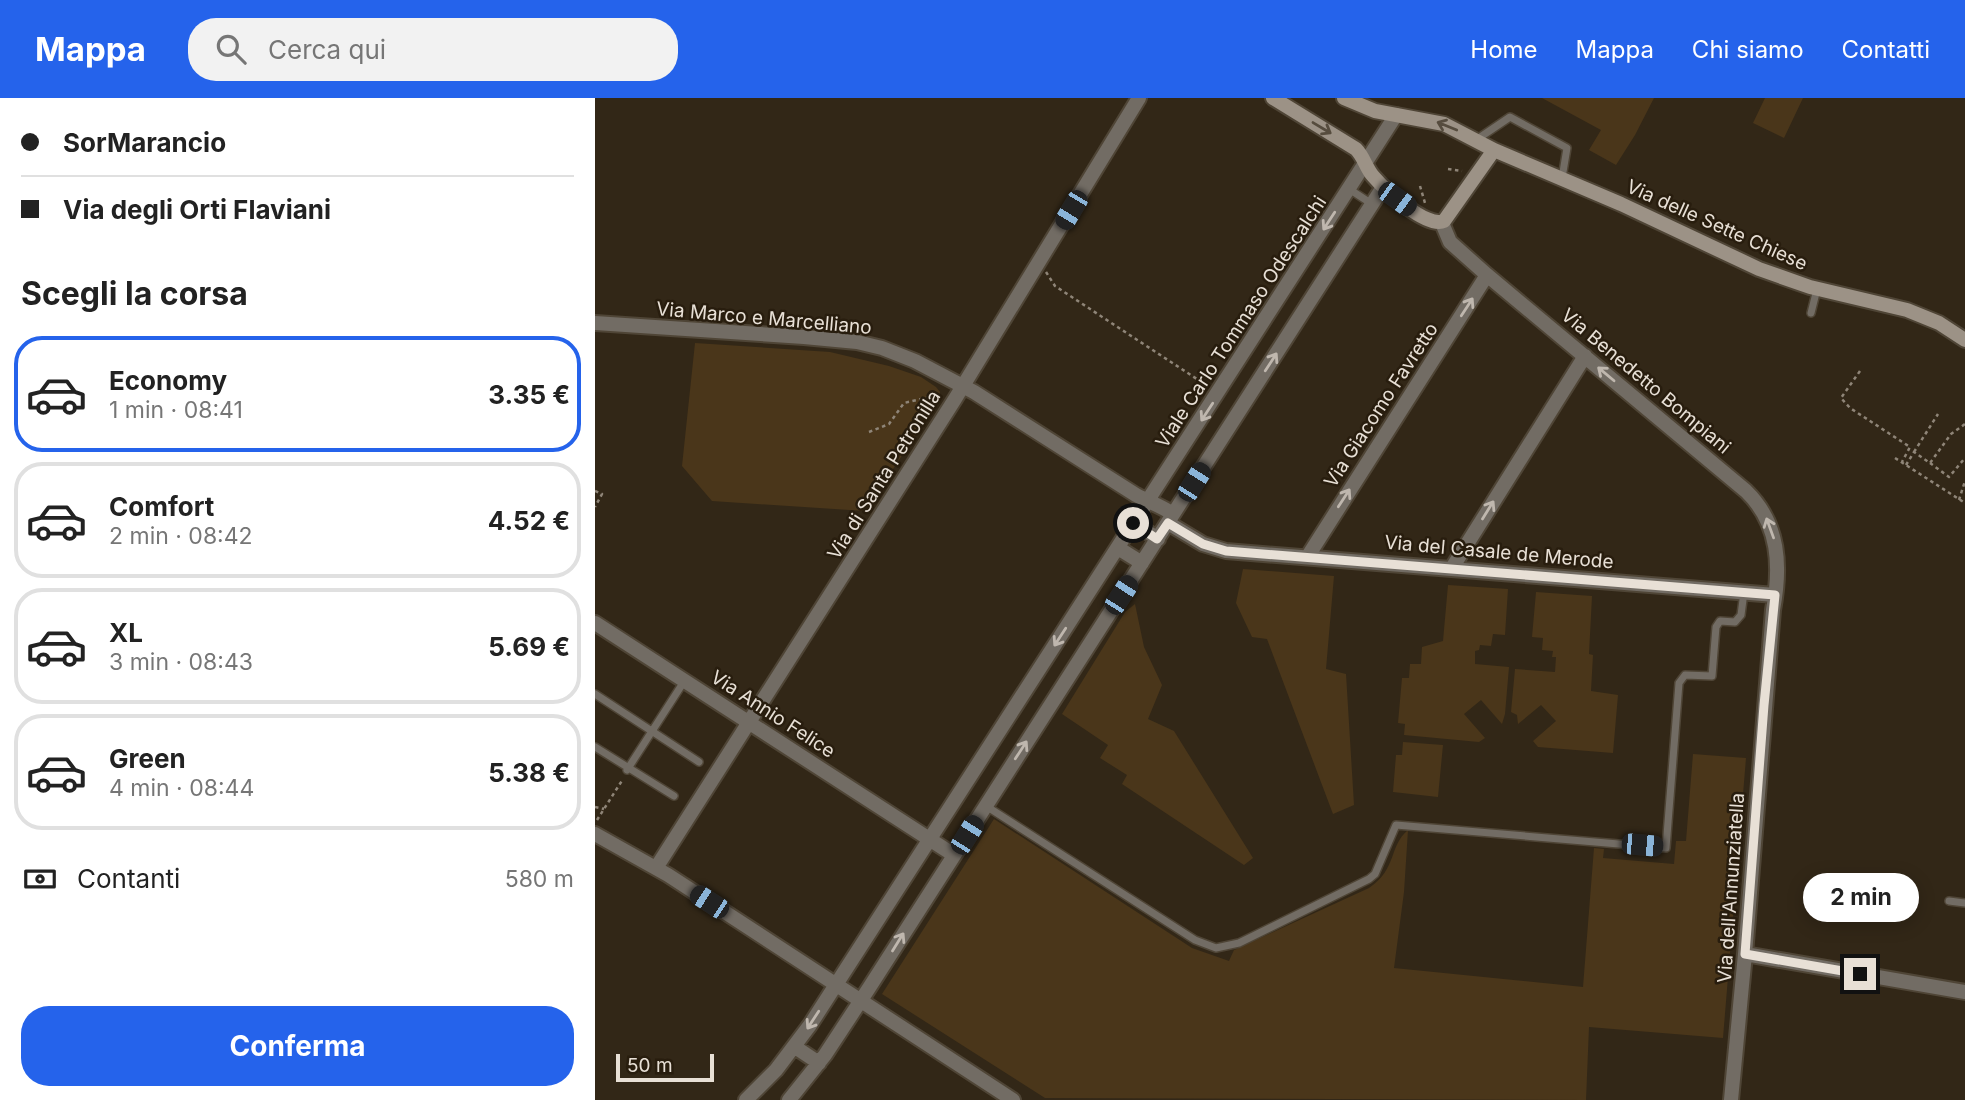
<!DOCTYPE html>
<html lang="it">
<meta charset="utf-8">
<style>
:root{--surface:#fff;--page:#f2f2f2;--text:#222;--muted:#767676;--line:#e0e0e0;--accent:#2563eb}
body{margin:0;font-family:Inter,sans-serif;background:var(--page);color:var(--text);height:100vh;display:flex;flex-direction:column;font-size:26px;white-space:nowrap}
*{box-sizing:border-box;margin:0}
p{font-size:23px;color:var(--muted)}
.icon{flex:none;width:38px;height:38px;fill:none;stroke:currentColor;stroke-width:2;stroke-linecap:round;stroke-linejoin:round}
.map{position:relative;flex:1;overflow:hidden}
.panel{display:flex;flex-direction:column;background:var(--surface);width:595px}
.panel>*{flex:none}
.guide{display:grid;align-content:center;height:154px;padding:0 21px;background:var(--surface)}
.scale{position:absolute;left:21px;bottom:18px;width:98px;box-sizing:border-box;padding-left:7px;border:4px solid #e8e0d6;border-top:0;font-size:19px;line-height:24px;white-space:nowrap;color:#e8e0d6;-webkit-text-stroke:5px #281d0e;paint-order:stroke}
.end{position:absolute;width:32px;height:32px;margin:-16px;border:9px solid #e8e0d6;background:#111;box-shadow:0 0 0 4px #111}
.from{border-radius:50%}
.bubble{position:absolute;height:49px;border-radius:24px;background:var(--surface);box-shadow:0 4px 18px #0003;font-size:23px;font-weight:700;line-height:49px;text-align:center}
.car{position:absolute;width:21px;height:42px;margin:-21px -10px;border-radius:9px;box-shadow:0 0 5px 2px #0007;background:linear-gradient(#222 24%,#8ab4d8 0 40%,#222 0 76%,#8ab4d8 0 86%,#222 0)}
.guide b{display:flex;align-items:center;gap:24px;height:66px;font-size:26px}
.guide b+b{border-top:2px solid var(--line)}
.guide i{width:18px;height:18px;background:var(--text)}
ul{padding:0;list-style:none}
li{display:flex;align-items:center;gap:21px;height:116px;margin:0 14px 10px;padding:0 7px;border:4px solid var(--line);border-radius:28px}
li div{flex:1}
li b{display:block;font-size:26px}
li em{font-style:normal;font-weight:700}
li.current{border-color:var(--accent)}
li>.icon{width:63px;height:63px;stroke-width:1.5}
h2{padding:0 21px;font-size:32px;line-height:84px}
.pay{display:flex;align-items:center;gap:18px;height:77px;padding:0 21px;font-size:26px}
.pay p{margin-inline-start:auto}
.action{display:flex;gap:14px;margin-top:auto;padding:14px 21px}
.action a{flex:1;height:80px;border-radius:28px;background:var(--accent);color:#fff;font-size:28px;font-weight:700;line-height:80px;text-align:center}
header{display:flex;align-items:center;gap:42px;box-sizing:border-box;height:98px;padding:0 35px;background:var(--accent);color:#fff}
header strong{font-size:33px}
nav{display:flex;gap:38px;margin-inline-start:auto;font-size:24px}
.search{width:490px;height:63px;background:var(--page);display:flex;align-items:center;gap:18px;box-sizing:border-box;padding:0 24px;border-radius:28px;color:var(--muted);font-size:26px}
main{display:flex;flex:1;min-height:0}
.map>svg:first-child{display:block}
.green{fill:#4a361a}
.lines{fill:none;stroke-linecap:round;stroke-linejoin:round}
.service-casing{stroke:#4f4536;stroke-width:10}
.minor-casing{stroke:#4f4536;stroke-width:18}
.secondary-casing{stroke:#4f4536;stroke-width:18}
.path{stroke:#8f8578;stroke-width:2.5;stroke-dasharray:3.5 3.5;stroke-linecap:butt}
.service{stroke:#726c64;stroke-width:7}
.minor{stroke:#726c64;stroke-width:14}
.secondary{stroke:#9c9286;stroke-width:14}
.oneway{stroke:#564c3e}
.oneway2{stroke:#bfb7ae}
.route{stroke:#e8e0d6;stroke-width:9}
.labels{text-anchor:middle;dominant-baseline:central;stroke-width:5;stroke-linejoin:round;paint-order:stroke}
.street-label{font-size:19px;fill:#e8e0d6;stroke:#281d0e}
</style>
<header>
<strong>Mappa</strong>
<div class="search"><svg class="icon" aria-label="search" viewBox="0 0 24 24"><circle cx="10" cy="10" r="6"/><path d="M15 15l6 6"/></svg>Cerca qui</div>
<nav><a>Home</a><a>Mappa</a><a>Chi siamo</a><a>Contatti</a></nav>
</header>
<main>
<section class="panel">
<div class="guide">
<b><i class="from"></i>SorMarancio</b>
<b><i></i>Via degli Orti Flaviani</b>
</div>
<h2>Scegli la corsa</h2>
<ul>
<li class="current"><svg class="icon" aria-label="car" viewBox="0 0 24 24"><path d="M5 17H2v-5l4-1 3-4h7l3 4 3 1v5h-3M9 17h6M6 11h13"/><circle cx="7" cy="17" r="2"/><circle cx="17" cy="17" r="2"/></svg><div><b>Economy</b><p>1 min · 08:41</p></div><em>3.35 €</em></li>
<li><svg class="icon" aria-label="car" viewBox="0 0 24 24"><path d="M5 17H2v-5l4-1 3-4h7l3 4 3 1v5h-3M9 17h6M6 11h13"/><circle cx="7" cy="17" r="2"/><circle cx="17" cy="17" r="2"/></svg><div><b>Comfort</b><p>2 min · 08:42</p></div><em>4.52 €</em></li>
<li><svg class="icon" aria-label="car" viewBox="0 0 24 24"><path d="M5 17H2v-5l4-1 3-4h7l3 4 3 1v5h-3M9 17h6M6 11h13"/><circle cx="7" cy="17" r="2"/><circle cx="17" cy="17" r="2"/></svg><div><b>XL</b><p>3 min · 08:43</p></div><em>5.69 €</em></li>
<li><svg class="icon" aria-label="car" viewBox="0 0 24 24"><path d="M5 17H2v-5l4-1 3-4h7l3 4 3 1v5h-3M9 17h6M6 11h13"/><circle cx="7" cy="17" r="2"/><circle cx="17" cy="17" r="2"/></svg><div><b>Green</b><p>4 min · 08:44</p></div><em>5.38 €</em></li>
</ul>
<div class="pay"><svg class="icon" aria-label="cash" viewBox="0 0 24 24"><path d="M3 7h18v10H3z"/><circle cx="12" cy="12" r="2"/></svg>Contanti<p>580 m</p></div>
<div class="action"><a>Conferma</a></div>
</section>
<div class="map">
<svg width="1370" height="1002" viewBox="0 0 1370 1002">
<rect width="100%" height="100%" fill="#322717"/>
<path class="green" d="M 947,0 L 1059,0 L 1040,37 L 1021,67 L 994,52 L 1006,32 Z
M 1170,0 L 1208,0 L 1189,40 L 1158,25 Z
M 100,245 L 235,254 L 294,268 L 326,279 L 341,289 L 345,294 L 344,302 L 270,413 L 117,403 L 87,368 Z
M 648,471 L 739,478 L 731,571 L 751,576 L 759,707 L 738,716 L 672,541 L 657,539 L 641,505 Z
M 853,487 L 913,491 L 910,537 L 898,536 L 896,548 L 885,547 L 884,552 L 880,553 L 880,566 L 914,569 L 910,616 L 907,626 L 886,602 L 869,616 L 890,640 L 884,644 L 809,637 L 810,626 L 803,625 L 807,580 L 814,580 L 815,566 L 826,566 L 827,549 L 848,543 Z
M 941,494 L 997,498 L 994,556 L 998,557 L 996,593 L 1023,597 L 1018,655 L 943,649 L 938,643 L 961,623 L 946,607 L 923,626 L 922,617 L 916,614 L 920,571 L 960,574 L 961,559 L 957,559 L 958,553 L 947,552 L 948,540 L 937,539 Z
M 540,506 L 549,549 L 567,587 L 553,621 L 579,633 L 658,760 L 649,767 L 527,686 L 532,677 L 505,660 L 513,647 L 467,616 L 530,514 Z
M 808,644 L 848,647 L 843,699 L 798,694 L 801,657 L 807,657 Z
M 1098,656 L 1151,660 L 1128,940 L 994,929 L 991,1002 L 450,1000 L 287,896 L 399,721 L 597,850 L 634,863 L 639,852 L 774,790 C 803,770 793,749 813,732 L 809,794 L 799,870 L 988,889 L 999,750 L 1009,751 L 1008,760 L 1079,766 L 1081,743 L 1091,743 Z"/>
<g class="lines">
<defs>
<path id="service" d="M 881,42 L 915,19 L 972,50 L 967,80
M 754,91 L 777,106
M 1216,215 L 1222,191
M 0,596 L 104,664
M 0,649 L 79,698
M 32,672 L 90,582
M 391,708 L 600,842 L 621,850 L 644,845 L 774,781 L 780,776 L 801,727 L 1071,750 L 1084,585 L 1090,577 L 1117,578 L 1121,529 L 1125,523 L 1140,524 L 1146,517 L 1149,494
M 1354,803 L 1370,805"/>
<path id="minor" d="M 847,125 L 855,144 L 892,177 L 1151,393 C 1185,426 1186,469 1178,512 L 1150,856 L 1136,1002
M 0,225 L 209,239 L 262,244 L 287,250 L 320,263 L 379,294 L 541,397 C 554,404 566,408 578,416
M 539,425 L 563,441
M 573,425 L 608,446 L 631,453 L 1180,497
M 523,450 L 547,465
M 713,458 L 892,177
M 857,470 L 990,258
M 0,525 L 359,757
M 0,736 L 73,777 L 418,1002
M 61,770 L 360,301 L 544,0
M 1150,856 L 1370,894
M 200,949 L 224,965
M 151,1002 L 181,972 L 215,927 L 801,17
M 194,1002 L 230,957 L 274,890 L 788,89"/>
<path id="secondary" d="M 678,0 L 761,51 C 769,59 771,70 778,78 C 790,92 832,131 849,123 L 899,52
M 749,0 L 780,13 L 849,26 L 899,52 L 1026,106 L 1164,171 L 1215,189 L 1312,212 L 1344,225 L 1370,242"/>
</defs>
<use href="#service" class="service-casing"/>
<use href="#minor" class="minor-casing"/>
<use href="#secondary" class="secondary-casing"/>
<path class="path" d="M 853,71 L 867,73
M 825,88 L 830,105
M 451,174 L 460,188 L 611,287
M 1265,273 L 1246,300 L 1255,310 L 1315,349 L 1307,364
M 274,334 L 294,326 L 309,305 L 343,297
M 1319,354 L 1343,316
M 1300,360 L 1370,405
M 1335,365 L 1354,379 L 1370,360
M 1311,367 L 1319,354 L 1335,365 L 1356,336 L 1370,326
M 0,393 L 7,396 L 0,409
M 1364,402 L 1370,383
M 0,709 L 9,711
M 2,722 L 28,681"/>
<use href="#service" class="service"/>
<use href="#minor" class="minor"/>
<use href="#secondary" class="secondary"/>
</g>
<defs><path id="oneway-shaft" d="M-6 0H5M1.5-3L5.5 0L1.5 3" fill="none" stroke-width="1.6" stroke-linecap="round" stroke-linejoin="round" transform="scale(1.75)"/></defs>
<g class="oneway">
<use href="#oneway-shaft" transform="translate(852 28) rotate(-158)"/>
<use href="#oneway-shaft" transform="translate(727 30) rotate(31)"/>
</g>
<g class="oneway2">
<use href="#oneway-shaft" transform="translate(734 123) rotate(123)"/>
<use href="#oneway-shaft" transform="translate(872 209) rotate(-57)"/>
<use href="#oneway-shaft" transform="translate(676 264) rotate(-57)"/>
<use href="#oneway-shaft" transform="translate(1011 276) rotate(-140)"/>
<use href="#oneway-shaft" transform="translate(612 314) rotate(123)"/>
<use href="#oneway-shaft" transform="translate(749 400) rotate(-57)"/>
<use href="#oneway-shaft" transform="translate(893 412) rotate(-58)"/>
<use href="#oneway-shaft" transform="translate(1175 430) rotate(-110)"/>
<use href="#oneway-shaft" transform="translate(465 539) rotate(123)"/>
<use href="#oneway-shaft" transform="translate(426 652) rotate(-57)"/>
<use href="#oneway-shaft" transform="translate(303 844) rotate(-58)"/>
<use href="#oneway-shaft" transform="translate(218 922) rotate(123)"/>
</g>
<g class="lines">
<path class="route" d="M 538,425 L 562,441 L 573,425 L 608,446 L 631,453 L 1180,497 L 1169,607 L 1150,856 L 1265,876"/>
</g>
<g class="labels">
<g class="street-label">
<text transform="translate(1122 127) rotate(24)">Via delle Sette Chiese</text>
<text transform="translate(169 220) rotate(5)">Via Marco e Marcelliano</text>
<text transform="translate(646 224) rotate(-57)">Viale Carlo Tommaso Odescalchi</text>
<text transform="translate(1051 283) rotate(40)">Via Benedetto Bompiani</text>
<text transform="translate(786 307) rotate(-57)">Via Giacomo Favretto</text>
<text transform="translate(289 377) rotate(-58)">Via di Santa Petronilla</text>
<text transform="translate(904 454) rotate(5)">Via del Casale de Merode</text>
<text transform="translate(178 616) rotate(33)">Via Annio Felice</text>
<text transform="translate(1136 790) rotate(-86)">Via dell'Annunziatella</text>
</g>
</g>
</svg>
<div class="scale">50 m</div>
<i class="end from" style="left:538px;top:425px"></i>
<i class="end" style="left:1265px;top:876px"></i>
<div class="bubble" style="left:1208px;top:775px;width:116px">2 min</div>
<i class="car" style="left:802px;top:101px;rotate:126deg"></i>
<i class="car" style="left:476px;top:112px;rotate:211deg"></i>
<i class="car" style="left:599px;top:384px;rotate:32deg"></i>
<i class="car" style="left:526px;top:497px;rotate:33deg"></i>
<i class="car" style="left:372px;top:737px;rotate:32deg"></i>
<i class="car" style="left:1047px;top:747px;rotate:95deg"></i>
<i class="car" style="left:114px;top:804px;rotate:303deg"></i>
</div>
</main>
